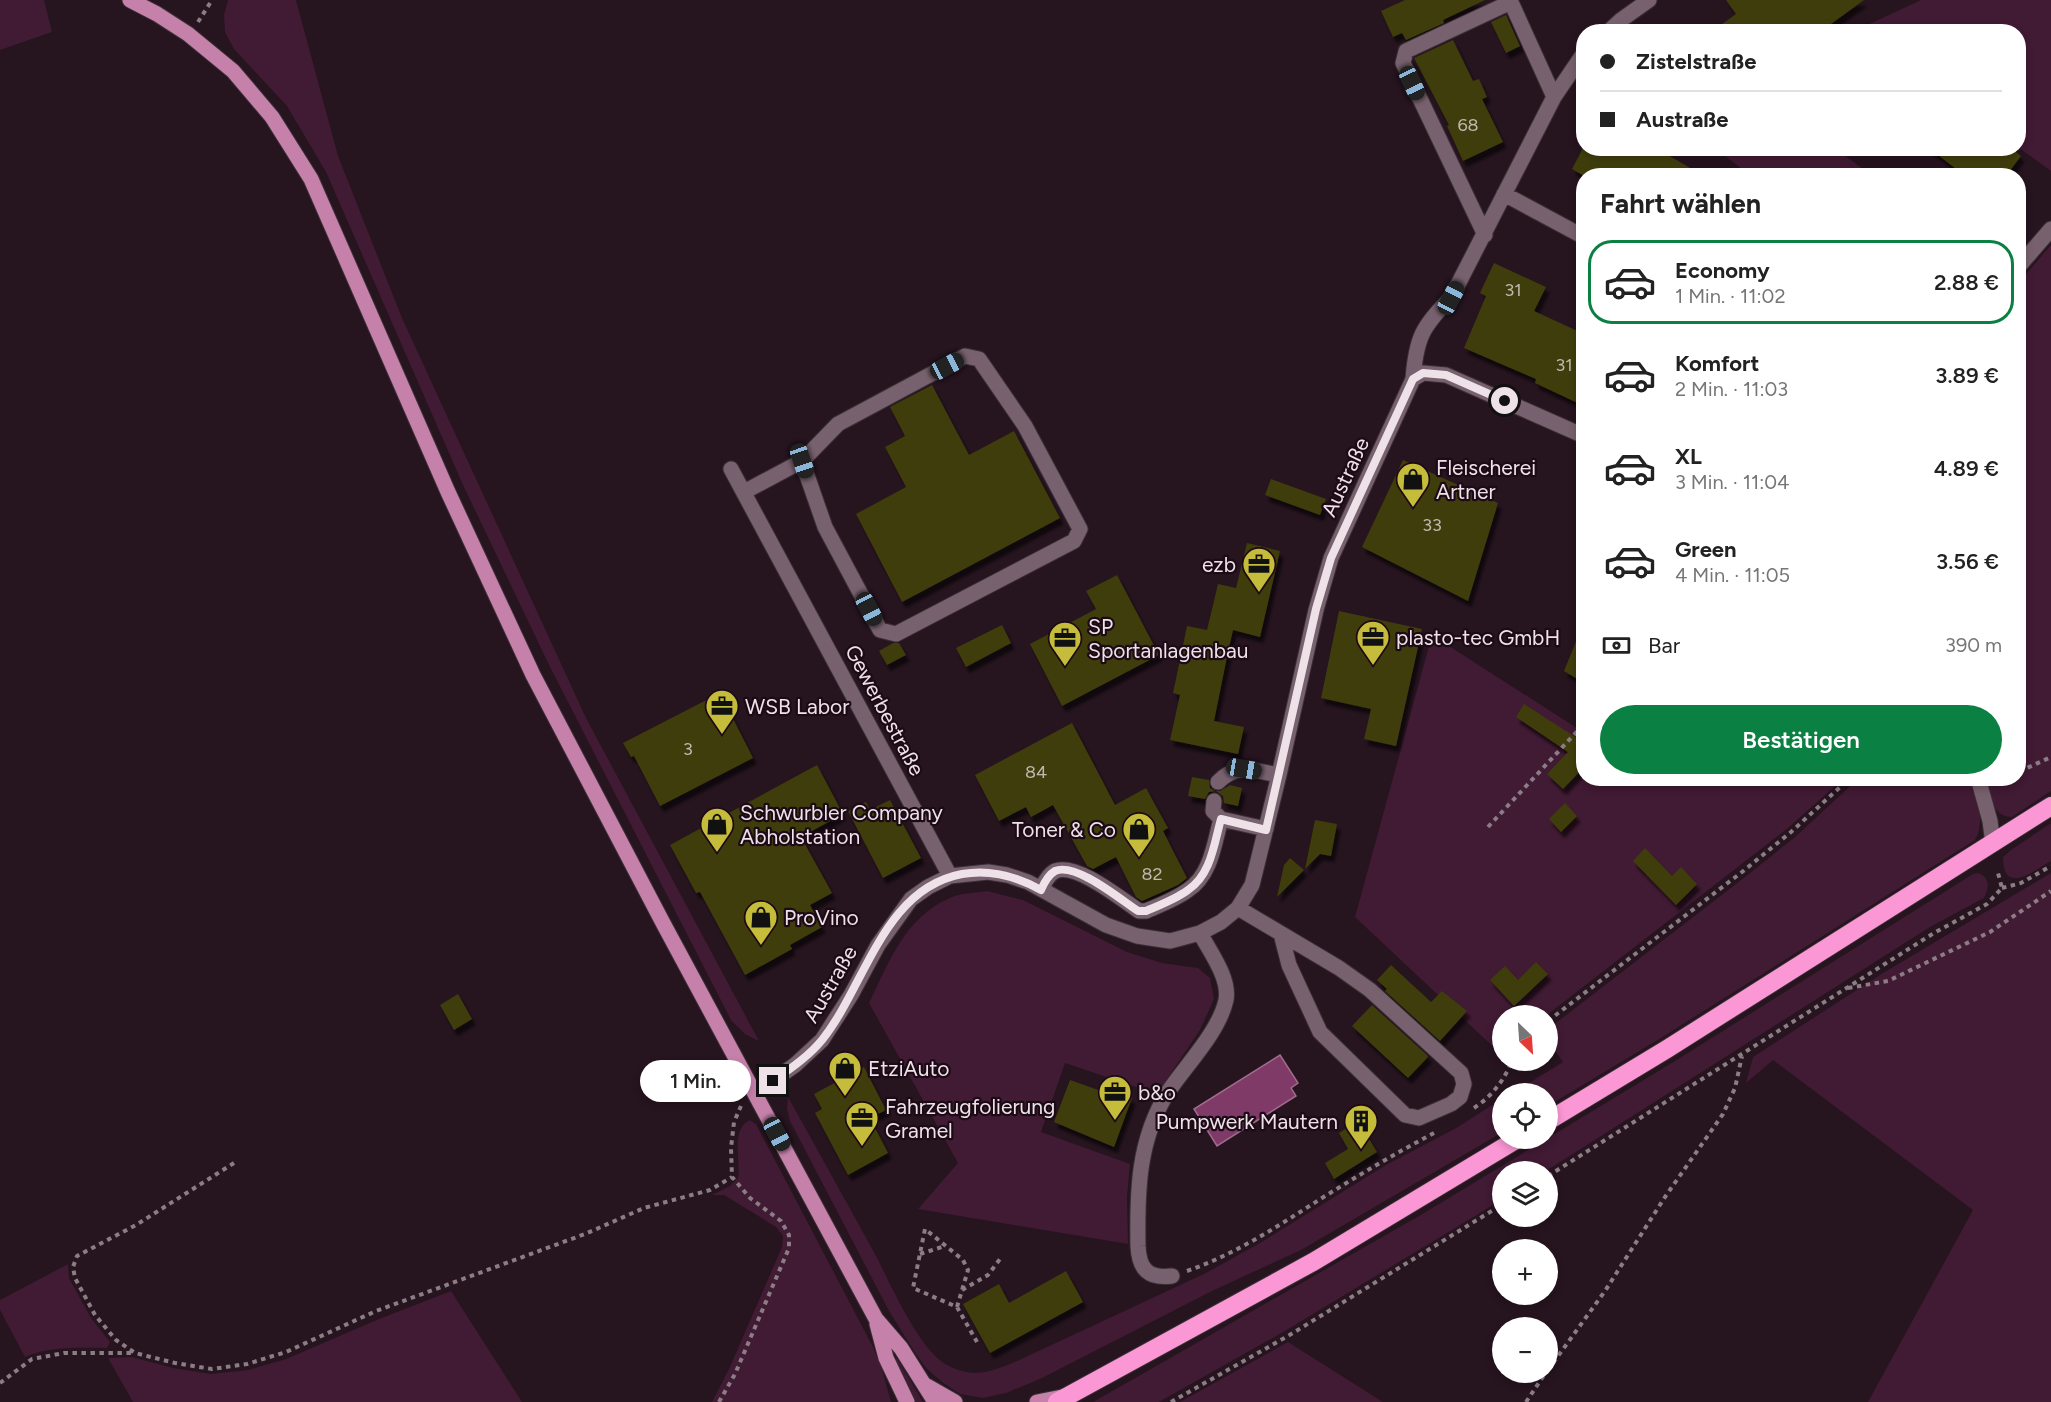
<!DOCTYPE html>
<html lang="de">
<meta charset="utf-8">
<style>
:root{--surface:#fff;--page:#f6f6f6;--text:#222;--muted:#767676;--line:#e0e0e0;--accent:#0b8043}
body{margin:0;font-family:Figtree,sans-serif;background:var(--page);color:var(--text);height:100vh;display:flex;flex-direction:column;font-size:22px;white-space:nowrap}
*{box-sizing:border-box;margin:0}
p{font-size:20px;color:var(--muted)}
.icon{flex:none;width:33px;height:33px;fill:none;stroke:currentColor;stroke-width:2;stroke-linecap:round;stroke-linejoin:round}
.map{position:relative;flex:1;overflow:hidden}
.sheet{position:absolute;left:1576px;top:168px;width:450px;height:618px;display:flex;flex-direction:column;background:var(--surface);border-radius:24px;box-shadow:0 3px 9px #0003}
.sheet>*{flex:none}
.banner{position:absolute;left:1576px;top:24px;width:450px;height:132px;border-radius:24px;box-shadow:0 3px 9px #0003;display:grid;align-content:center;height:132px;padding:0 24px;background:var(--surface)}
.needle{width:39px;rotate:155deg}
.fabs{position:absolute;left:1492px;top:1005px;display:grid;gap:12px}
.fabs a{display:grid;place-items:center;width:66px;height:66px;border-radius:50%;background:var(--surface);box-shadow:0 3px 9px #0003;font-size:30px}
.end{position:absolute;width:27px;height:27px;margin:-14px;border:8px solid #eee1e8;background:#111;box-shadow:0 0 0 3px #111}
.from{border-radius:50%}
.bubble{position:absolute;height:42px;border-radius:21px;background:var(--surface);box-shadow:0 3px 9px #0003;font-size:20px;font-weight:600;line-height:42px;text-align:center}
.car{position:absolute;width:18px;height:36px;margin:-18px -9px;border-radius:8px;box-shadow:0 0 4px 2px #0007;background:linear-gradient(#222 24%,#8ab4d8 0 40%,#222 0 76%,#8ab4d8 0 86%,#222 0)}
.banner b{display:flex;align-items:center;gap:21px;height:57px;font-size:22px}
.banner b+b{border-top:2px solid var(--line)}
.banner i{width:15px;height:15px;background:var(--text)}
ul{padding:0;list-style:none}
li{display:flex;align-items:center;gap:18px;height:84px;margin:0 12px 9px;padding:0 12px;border:3px solid transparent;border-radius:24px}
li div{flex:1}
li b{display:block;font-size:22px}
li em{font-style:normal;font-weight:600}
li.current{border-color:var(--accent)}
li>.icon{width:54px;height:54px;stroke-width:1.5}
h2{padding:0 24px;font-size:27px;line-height:72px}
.pay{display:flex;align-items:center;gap:15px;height:66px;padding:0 24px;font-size:22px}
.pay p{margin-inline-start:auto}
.button{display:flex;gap:12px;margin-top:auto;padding:12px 24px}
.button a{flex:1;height:69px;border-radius:36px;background:var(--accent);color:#fff;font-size:24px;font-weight:600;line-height:69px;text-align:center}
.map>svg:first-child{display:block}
.green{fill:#411a33}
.water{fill:#7f3a67;stroke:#a06c8e;stroke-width:1.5}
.building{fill:#403c0b;filter:url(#shadow)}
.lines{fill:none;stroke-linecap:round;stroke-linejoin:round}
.minor-casing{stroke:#3b2f36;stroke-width:17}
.major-casing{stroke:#3b2f36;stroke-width:17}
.highway-casing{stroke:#3b2f36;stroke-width:20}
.path{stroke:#8b7c85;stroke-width:4;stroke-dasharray:4.5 4.5;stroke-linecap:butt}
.minor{stroke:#78616e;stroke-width:15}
.major{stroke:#c681ab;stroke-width:15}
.highway{stroke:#fa97d4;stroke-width:18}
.route{stroke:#eee1e8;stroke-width:8}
.labels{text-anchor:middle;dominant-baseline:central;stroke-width:4.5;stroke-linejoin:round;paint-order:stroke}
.number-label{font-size:18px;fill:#c2b8b1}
.poi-label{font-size:21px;fill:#eee1e8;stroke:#1c0b16;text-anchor:start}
.street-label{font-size:21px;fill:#eee1e8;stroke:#1c0b16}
</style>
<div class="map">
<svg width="2051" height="1402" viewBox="0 0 2051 1402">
<defs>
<filter id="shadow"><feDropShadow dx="3.5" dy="6" stdDeviation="1.5" flood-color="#0009"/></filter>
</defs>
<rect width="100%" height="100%" fill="#26141f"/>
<path class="green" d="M 0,0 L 44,0 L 52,32 L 0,50 Z
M 228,0 L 296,0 L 338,156 L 402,318 L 586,718 L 759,1041 L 745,1034 L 731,1020 L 550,667 L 463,485 L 326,172 L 287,106 L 234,49 L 225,32 L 224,15 Z
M 1921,0 L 2051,0 L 2051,171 L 2019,148 L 2019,32 L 1868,32 L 1863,27 Z
M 1716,149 L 1836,149 L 1871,175 L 1750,175 Z
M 2051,245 L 2051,791 L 2012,817 C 1992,817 1989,794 1985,779 L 2019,778 L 2019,282 Z
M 1432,635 L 1583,732 L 1584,731 L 1584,778 L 1843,779 L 1788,828 L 1547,1015 L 1503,1016 L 1503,1056 L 1355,917 Z
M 1858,779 L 1970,779 C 1977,800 1986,820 1975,840 L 1661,1038 L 1548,1106 L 1548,1094 L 1511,1094 L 1563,1062 L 1548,1041 L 1548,1029 L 1745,877 L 1795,837 Z
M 2051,823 L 2051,861 C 2033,871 2003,896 2003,857 L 2011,850 Z
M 1978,873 C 1991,878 1989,888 1984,898 L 1930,927 L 1546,1171 L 1503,1172 L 1503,1199 L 1285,1331 L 1159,1402 L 1093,1402 L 1419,1216 L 1675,1061 L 1973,874 Z
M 2051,873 L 2051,1402 L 1868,1402 L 1973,1210 L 1773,1060 L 1746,1083 L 1753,1057 L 1883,973 Z
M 987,891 L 1023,900 L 1127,952 L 1162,963 L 1198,968 L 1210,978 L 1214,999 L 1200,1030 L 1157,1094 L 1065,1063 L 1041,1132 L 1130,1164 L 1127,1197 L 1128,1244 L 918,1209 L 958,1163 L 869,1003 C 889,962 905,917 950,898 C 960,893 975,893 987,891 Z
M 788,1097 C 817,1149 846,1201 875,1254 C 890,1283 919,1350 947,1365 C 974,1379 990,1372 1017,1361 L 1206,1273 L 1260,1243 L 1386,1165 L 1458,1127 L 1503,1098 L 1503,1132 L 1301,1250 L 1212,1291 L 1040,1379 L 1006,1393 L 983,1398 L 960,1394 L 942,1382 L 926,1368 L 914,1351 L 889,1311 L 790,1121 L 787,1109 Z
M 750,1120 L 756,1124 L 873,1347 L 883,1373 L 891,1402 L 712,1402 L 729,1369 L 782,1247 L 783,1236 L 776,1227 L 724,1195 L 712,1195 L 730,1186 L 738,1178 C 741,1161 730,1128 750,1120 Z
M 68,1264 L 69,1278 L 91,1318 L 110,1342 L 107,1348 C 80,1348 51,1346 25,1357 L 0,1310 L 0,1300 Z
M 451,1291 L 522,1402 L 133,1402 L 108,1358 L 132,1357 L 173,1368 L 211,1374 L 248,1370 L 286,1359 L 379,1319 Z
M 1288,1342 L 1383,1402 L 1180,1402 Z
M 897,1358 L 923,1402 L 916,1402 L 895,1359 Z"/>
<path class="water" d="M 1280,1055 L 1298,1083 L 1291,1088 L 1296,1096 L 1217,1146 L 1194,1109 Z"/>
<path class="building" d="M 1405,0 L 1485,0 L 1443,20 L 1444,23 L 1406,40 L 1402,33 L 1393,37 L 1381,11 Z
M 1726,0 L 1864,0 L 1820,32 L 1711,32 L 1736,14 Z
M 1506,15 L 1520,46 L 1506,53 L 1491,22 Z
M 1453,40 L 1473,81 L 1479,79 L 1487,97 L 1482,99 L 1503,142 L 1463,161 L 1447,126 L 1449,125 L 1414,58 Z
M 1583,148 L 1656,148 L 1704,176 L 1584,176 L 1572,169 Z
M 1929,148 L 2011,148 L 2021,156 L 2006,176 L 1965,176 Z
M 1494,263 L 1546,287 L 1534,311 L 1584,334 L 1584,406 L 1535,383 L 1536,379 L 1464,348 L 1486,296 L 1480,293 Z
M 932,385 L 969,455 L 1014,431 L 1060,518 L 902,602 L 856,514 L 906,487 L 885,447 L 905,436 L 890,407 Z
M 1403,460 L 1498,503 L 1468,601 L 1362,547 Z
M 1271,479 L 1326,499 L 1320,515 L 1265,495 Z
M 1247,543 L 1280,551 L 1260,637 L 1233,630 L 1228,652 L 1214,721 L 1244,727 L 1238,754 L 1170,740 L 1180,695 L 1173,693 L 1187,626 L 1207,630 L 1218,584 L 1236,588 Z
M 1117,575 L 1159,655 L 1062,706 L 1030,644 L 1096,609 L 1086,591 Z
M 1339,611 L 1422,629 L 1396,746 L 1364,739 L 1371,709 L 1321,698 Z
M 1583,624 L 1584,624 L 1584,683 L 1564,671 Z
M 1002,625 L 1011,643 L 966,667 L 956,648 Z
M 893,643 L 899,643 L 906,655 L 887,665 L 879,651 Z
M 720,693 L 753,758 L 660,806 L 634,756 L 631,757 L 623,743 Z
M 1524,704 L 1580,740 L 1584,735 L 1584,767 L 1563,789 L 1547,774 L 1568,752 L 1516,717 Z
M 1072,723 L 1115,805 L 1146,788 L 1168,828 L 1163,831 L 1187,878 L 1178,885 L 1142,901 L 1136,897 L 1116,857 L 1093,869 L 1087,866 L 1053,805 L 1031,817 L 1026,807 L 999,821 L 975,775 Z
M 817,765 L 843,814 L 801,837 L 832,893 L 810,905 L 822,927 L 790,945 L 792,949 L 745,975 L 700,892 L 696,893 L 670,845 Z
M 1192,777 L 1209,780 L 1210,788 L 1215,791 L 1220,791 L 1230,785 L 1242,788 L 1238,806 L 1224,803 L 1223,796 L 1216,791 L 1209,792 L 1205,799 L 1188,796 Z
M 890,800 L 921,858 L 883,878 L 848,811 L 866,802 L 870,810 Z
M 1565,803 L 1577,816 L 1561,832 L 1549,819 Z
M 1315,820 L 1337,824 L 1331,856 L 1320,854 L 1305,869 Z
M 1645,848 L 1672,876 L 1681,867 L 1697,884 L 1676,905 L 1633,861 Z
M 1290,858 L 1304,870 L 1277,897 L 1284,865 Z
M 1536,962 L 1548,974 L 1514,1006 L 1490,980 L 1505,966 L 1518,980 Z
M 1391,965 L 1431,1002 L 1442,991 L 1467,1011 L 1440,1041 L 1385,991 L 1387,989 L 1377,980 Z
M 458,994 L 472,1019 L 454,1030 L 440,1005 Z
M 1372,1005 L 1427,1055 L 1428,1057 L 1408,1078 L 1352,1026 Z
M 864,1067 L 886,1110 L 870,1118 L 888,1153 L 848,1175 L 815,1113 L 822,1109 L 814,1094 Z
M 1070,1080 L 1101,1091 L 1102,1087 L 1132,1098 L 1114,1147 L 1054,1122 Z
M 1358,1121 L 1377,1152 L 1334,1179 L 1325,1163 L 1348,1149 L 1339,1133 Z
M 1066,1271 L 1083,1302 L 990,1353 L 963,1304 L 999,1284 L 1009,1303 Z"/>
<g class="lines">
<defs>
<path id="minor" d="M 1510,0 L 1554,97
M 1608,32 L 1621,20 L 1649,0
M 1504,194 L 1584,237
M 1485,235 L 1403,63 L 1406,51 L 1511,2
M 2019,266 L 2051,229
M 1413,379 L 1423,373 L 1446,375 L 1584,436
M 731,469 L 950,876
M 744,492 L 802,461 L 838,424 L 965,356 L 979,359 L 1025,426 L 1080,529 L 1074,541 L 896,634 L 880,630 L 825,527 L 802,461
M 1978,778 L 1990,821 L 1993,844
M 1218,782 C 1237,762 1255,771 1279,775
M 1214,801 L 1213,811 L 1221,819 L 1266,829
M 1041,889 C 1044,883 1048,875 1055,871 C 1076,862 1121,899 1139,911 L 1146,911 C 1160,905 1176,899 1188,890 C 1211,875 1214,844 1221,819
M 1238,908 L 1339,968 L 1370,990 L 1461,1073 L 1464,1084 L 1460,1097 L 1451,1104 L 1419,1118 L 1405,1115 L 1320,1032 L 1289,965 L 1281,934
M 755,1093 L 795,1065 L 822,1040 L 851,995 L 878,945 L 911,899 L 928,887 L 950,876 L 988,872 L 1007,875 L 1028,882 L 1106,925 L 1137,936 L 1170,941 L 1200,933 L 1221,922 L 1238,908 L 1252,885 L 1279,775 L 1316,610 L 1331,558 L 1413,379 C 1416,339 1422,326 1451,298 L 1554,97 L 1584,53
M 1172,1276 C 1148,1279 1139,1269 1138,1246 C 1137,1192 1138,1139 1168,1092 C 1186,1065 1219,1032 1226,1000 C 1230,978 1210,952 1200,933"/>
<path id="major" d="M 130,0 L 157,14 L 188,34 L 233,71 L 272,117 L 311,179 L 448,492 L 533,675 L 663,923 L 876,1319 L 901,1348 L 935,1402
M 877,1324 L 886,1358 L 907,1402
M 927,1386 L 955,1402
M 1037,1402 L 1067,1396"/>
<path id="highway" d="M 1548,1121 L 1667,1049 L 2051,806
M 1057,1402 L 1313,1262 L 1519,1138"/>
</defs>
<use href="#minor" class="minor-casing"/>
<use href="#major" class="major-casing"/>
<use href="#highway" class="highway-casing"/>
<path class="path" d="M 198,22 L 212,0
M 2019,770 L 2027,768 L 2051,757
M 1488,827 L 1584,724
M 2002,888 L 2021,883 L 2051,866
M 1848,988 L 1888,981 L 1990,932 L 2051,891
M 1548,1021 L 1742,872 L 1791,832 L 1850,778
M 1474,1108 C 1491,1097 1505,1080 1512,1060
M 234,1163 L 136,1225 L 77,1256 L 73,1267 L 75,1278 L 95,1315 L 116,1340 L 135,1353 L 175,1363 L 212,1369 L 247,1364 L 286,1352 L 376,1311 L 585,1234 L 644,1208 L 710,1190 L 732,1177
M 1548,1176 L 1934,933 L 1987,904 L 2002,888 L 1998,873
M 920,1254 L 945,1246
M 1187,1271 C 1236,1254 1278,1226 1322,1198 C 1359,1175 1396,1153 1434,1133
M 962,1290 L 988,1275 L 1000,1259
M 957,1307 L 968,1270 L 963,1260 L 925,1229 L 913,1288 L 957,1307 L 977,1342
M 1548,1370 L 1605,1291 L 1665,1197 L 1723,1114 L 1735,1088 L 1742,1056
M 0,1383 L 32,1359 L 64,1353 L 135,1353
M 719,1402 L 735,1374 L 789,1248 L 789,1235 L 781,1221 L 750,1198 L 732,1177 L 731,1148 L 734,1122 L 741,1106
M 1171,1402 L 1288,1336 L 1503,1204
M 1526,1402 L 1546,1372"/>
<use href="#minor" class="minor"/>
<use href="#major" class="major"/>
<use href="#highway" class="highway"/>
</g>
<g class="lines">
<path class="route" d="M 773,1081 C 790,1069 809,1056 822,1040 C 866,985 883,889 962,874 C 990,869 1016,876 1041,890 C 1044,883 1048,875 1055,871 C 1076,862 1121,900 1138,911 L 1146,911 C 1160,905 1176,899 1188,890 C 1211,875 1214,844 1221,819 L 1266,830 L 1316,609 L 1331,558 L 1413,379 L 1423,373 L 1446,375 L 1505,401"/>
</g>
<defs>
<symbol id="shop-pin" viewBox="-11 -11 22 30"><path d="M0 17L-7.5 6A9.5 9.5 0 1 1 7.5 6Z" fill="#c6bc3c" stroke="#1c0b16"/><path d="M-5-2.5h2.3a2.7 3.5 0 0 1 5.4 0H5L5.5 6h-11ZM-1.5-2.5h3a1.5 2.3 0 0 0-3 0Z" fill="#111"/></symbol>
<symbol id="office-pin" viewBox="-11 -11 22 30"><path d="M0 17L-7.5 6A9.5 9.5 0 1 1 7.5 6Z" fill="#c6bc3c" stroke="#1c0b16"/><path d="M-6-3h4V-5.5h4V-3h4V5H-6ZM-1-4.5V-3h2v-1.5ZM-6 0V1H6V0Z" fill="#111"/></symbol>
<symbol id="building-pin" viewBox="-11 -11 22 30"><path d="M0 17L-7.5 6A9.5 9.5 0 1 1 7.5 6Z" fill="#c6bc3c" stroke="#1c0b16"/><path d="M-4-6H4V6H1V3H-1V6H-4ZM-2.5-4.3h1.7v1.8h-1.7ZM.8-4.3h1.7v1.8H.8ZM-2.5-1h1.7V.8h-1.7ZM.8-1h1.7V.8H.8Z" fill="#111"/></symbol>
</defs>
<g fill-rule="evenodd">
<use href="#shop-pin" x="1394" y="460" width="38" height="52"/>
<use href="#office-pin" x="1240" y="545" width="38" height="52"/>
<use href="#office-pin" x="1354" y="618" width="38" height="52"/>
<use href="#office-pin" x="1046" y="619" width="38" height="52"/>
<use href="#office-pin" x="703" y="687" width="38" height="52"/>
<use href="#shop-pin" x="698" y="805" width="38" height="52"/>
<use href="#shop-pin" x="1120" y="810" width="38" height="52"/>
<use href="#shop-pin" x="742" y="898" width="38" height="52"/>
<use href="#shop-pin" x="826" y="1049" width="38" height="52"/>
<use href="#office-pin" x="1096" y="1073" width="38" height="52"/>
<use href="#office-pin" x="843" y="1099" width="38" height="52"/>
<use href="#building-pin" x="1342" y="1102" width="38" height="52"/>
</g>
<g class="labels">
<g class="number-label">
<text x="1468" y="125">68</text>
<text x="1513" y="290">31</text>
<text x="1564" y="365">31</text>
<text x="1432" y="525">33</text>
<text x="688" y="749">3</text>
<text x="1036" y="772">84</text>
<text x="1152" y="874">82</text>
</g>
<g class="poi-label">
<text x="1436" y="467">Fleischerei<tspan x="1436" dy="24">Artner</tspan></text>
<text x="1236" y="564" text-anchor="end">ezb</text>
<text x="1088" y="626">SP<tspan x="1088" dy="24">Sportanlagenbau</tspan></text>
<text x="1396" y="637">plasto-tec GmbH</text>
<text x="745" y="706">WSB Labor</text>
<text x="740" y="812">Schwurbler Company<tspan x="740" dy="24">Abholstation</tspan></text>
<text x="1116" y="829" text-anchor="end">Toner &amp; Co</text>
<text x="784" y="917">ProVino</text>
<text x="868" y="1068">EtziAuto</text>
<text x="1138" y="1092">b&amp;o</text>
<text x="885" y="1106">Fahrzeugfolierung<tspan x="885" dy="24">Gramel</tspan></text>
<text x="1338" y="1121" text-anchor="end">Pumpwerk Mautern</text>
</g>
<g class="street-label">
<text transform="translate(1345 477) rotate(-65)">Austraße</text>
<text transform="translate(885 710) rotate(62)">Gewerbestraße</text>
<text transform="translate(830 984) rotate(-60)">Austraße</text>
</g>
</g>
</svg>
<div class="fabs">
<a><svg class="needle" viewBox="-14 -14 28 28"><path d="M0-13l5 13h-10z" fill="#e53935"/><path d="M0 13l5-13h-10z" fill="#767676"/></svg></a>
<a><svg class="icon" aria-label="locate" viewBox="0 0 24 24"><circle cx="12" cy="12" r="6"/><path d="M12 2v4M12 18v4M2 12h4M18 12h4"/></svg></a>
<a><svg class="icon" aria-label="layers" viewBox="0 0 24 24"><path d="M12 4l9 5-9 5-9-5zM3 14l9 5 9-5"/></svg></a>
<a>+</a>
<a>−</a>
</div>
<i class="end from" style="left:1505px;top:401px"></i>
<i class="end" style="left:773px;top:1081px"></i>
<div class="bubble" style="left:640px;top:1060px;width:111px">1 Min.</div>
<i class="car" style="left:1412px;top:83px;rotate:155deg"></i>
<i class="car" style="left:1451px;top:298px;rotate:28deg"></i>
<i class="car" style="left:947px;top:366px;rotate:62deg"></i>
<i class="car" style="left:802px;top:461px;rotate:161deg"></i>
<i class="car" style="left:869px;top:609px;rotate:152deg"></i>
<i class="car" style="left:1244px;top:769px;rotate:100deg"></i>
<i class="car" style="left:777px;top:1134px;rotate:152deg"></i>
<div class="banner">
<b><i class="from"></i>Zistelstraße</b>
<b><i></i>Austraße</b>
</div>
<section class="sheet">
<h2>Fahrt wählen</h2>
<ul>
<li class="current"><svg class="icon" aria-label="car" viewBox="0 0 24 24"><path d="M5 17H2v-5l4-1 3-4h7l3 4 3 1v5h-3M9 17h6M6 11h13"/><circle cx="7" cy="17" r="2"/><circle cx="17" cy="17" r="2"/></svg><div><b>Economy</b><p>1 Min. · 11:02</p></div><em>2.88 €</em></li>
<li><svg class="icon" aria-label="car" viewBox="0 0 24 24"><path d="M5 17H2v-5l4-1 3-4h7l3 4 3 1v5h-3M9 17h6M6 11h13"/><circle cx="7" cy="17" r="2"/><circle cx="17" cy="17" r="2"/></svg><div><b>Komfort</b><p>2 Min. · 11:03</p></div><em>3.89 €</em></li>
<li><svg class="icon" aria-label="car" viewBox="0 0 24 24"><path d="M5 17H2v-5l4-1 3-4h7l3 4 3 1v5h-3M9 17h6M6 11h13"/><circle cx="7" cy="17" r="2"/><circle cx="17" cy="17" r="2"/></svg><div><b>XL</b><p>3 Min. · 11:04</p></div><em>4.89 €</em></li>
<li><svg class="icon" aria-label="car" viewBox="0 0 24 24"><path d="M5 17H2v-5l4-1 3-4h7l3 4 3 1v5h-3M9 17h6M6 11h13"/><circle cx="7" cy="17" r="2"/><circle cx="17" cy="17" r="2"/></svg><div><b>Green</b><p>4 Min. · 11:05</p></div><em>3.56 €</em></li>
</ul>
<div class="pay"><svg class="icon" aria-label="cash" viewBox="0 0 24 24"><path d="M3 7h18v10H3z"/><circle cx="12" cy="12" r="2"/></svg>Bar<p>390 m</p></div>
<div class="button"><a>Bestätigen</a></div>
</section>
</div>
